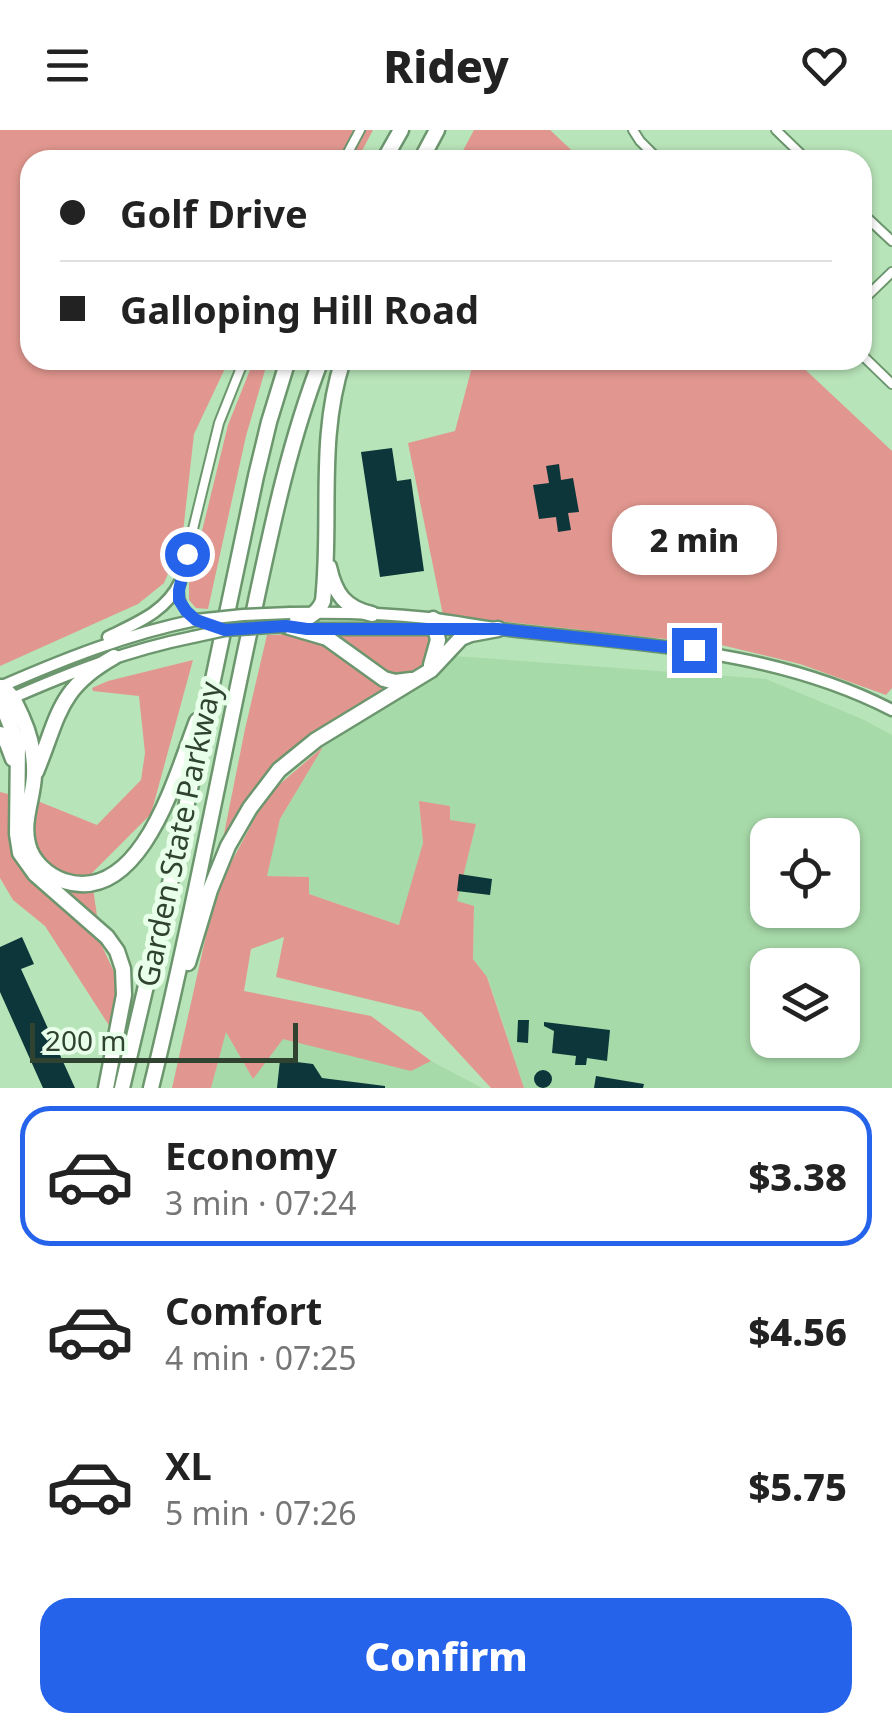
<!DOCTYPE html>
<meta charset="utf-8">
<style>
:root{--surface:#fff;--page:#f6f6f6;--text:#222;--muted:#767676;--line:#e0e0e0;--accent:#2563eb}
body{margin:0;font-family:"Noto Sans",sans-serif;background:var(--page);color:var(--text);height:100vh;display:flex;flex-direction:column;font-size:38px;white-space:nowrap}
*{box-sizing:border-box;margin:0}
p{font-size:32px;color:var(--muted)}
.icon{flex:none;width:55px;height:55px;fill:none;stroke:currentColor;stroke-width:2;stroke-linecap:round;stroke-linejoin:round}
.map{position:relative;height:958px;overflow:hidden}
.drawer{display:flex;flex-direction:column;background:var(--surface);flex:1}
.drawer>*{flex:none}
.banner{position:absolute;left:20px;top:20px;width:852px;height:220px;border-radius:30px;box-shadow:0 2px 8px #0004;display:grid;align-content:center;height:220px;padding:0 40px;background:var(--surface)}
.controls{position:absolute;left:750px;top:688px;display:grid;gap:20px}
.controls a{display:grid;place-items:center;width:110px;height:110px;border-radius:20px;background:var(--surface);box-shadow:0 2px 8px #0004;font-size:50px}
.scale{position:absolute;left:30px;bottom:25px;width:268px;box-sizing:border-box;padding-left:10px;border:5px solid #304230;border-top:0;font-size:28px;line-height:35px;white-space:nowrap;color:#304230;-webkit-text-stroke:8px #e8ffe9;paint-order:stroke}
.end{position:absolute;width:45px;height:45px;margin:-22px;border:12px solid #2563eb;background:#fff;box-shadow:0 0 0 5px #fff}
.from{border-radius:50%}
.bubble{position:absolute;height:70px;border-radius:30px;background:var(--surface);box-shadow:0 2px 8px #0004;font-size:32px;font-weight:800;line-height:70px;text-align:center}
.banner b{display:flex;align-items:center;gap:35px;height:95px;font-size:38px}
.banner b+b{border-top:2px solid var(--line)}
.banner i{width:25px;height:25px;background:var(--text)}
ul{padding:18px 0 0;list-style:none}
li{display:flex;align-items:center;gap:30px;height:140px;margin:0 20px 15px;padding:0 20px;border:5px solid transparent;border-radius:30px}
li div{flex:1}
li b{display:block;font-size:38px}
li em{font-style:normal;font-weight:800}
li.current{border-color:var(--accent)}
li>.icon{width:90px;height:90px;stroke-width:1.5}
.action{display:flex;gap:20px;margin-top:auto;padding:20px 40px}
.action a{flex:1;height:115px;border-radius:30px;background:var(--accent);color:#fff;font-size:40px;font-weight:800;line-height:115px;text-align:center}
header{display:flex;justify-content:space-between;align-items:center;height:130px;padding:0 40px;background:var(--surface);font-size:45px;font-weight:800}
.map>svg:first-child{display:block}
.built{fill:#a7daa9;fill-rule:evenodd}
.green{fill:#e1978f}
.building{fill:#0c363a}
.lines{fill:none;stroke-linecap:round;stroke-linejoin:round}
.street-casing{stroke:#6c966e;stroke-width:12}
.secondary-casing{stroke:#6c966e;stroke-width:15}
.highway-casing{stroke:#6c966e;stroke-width:19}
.street{stroke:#fff;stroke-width:8}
.secondary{stroke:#fff;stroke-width:10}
.highway{stroke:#fff;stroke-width:14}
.secondary-bridge-casing{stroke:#6c966e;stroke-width:15;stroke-linecap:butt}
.secondary-bridge{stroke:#fff;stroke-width:10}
.route{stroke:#2563eb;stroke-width:12}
.labels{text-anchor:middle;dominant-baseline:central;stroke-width:10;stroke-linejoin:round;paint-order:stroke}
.street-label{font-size:30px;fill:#304230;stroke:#e8ffe9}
</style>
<header><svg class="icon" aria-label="menu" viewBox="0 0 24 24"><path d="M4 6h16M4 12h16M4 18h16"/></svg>Ridey<svg class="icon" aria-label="heart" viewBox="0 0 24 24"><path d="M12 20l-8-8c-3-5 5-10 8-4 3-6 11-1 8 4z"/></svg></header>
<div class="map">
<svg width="892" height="958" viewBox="0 0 892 958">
<rect width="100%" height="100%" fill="#b8e4b9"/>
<path class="built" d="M 455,526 L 766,549 L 862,589 L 892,605 L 892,958 L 524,958 L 488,848 L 473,829 L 474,776 L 456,771 L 476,695 L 450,690 L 450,676 L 419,672 L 423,713 L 400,795 L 309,764 L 308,747 L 266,746 L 280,689 L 323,617 ZM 768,705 L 842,705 L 842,780 L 768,780 ZM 768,835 L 842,835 L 842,910 L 768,910 Z
M 225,900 L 431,931 L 482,958 L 211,958 Z"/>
<path class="green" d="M 0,0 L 373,0 L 357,30 L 30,30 L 30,230 L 229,230 L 194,304 L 182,411 L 164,453 L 138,474 L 0,536 Z
M 474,0 L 550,0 L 582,30 L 458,30 Z
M 254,230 L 268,230 L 246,306 L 208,479 L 196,478 L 189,470 L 189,454 L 228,295 Z
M 462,230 L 795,230 L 892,321 L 892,558 L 886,565 L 800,534 L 721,515 L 443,485 L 408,313 L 455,301 L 472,237 Z
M 302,504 L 321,510 L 387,555 L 387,559 C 360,576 318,596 295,616 C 265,642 245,675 226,709 L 223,709 L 245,599 L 267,505 Z
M 418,504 L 430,505 C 430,533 420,541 395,548 L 338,509 L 340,505 Z
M 193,530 L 151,684 L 91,744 L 101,814 L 116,846 L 116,864 L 110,897 L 45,796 L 13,770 L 0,748 L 0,662 L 40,672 L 97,695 L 141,650 L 145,623 L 139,566 L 93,561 L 92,558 L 108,551 Z
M 323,617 L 280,689 L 267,746 L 309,747 L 309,764 L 399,795 L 423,713 L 419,671 L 450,676 L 450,690 L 476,694 L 457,771 L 474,776 L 473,829 L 487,847 L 524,958 L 491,958 L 421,882 L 276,847 L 284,807 L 251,819 L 244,861 L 371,886 L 431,931 L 411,941 L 283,909 L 253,949 L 226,902 L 211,958 L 172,958 L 216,761 L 267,665 Z"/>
<path class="building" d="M 392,318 L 397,351 L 411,349 L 424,441 L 380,447 L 361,322 Z
M 559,334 L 561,350 L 573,348 L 579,382 L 568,383 L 571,400 L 558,402 L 556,387 L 539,389 L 533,355 L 549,353 L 546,336 Z
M 459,744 L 492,749 L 490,765 L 457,761 Z
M 22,807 L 34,834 L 21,839 L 75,958 L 43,958 L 0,862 L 0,817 Z
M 518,890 L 529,890 L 528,913 L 517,912 Z
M 544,892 L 610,900 L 607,931 L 587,928 L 586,935 L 575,935 L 576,926 L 552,923 L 554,901 L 544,896 Z
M 280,930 L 313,934 L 322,948 L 385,956 L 385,958 L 277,958 Z
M534 949a9 9 0 1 1 18 0a9 9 0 1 1-18 0Z
M 596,946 L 644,954 L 643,958 L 594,958 Z"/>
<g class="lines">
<defs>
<path id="street" d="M 633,0 L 640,11 L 659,30
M 776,0 L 807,30
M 344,30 L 360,0
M 862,83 L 892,111
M 862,171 L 892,142
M 862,225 L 892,254
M 196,490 C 182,479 177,470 180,452 L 219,293 L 244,230"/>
<path id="secondary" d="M 290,483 C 336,482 382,483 428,488 C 461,492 493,499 527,502 C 652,516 777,521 892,580
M 309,499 L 467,499
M 108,507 C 136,493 166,482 180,452
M 0,557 C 64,529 127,504 196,490
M 10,569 C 69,543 128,520 193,507"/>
<path id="highway" d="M 384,30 L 401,0
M 421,30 L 437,0
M 329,437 C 335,464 345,478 372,484
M 286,496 C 301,490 316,488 323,471 C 332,390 317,309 343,230
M 286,496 L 327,508 L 384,549 L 395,552 L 411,550
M 431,535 L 438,510 L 433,489
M 0,560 L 1,557 C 13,564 16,575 22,587 C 31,607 35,625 34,646 C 33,669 22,691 28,714 C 32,731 47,745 64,751 C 142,776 177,642 197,591
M 0,569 L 18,615 L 17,704 L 20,723 L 35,744 L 107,807 L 117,821 L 123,839 L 124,865 L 106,958
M 0,604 L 7,613 L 13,629
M 36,642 C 59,587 57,559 114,527
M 188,833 L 210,760 L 228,716 L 250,678 L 279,640 L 316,610 L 431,540 L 461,508 L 471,504 L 498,499
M 122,958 L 169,758 L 256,346 L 269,292 L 288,230
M 151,958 C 187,812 215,665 246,518 C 267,421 285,323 321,230"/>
</defs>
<use href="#street" class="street-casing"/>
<use href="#secondary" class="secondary-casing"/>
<use href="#highway" class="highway-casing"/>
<use href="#street" class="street"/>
<use href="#secondary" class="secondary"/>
<use href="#highway" class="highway"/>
<defs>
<path id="secondary-bridge" d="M 196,490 L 243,485 L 290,483
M 193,507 L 225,500 L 286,496"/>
</defs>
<use href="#secondary-bridge" class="secondary-bridge-casing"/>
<use href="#secondary-bridge" class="secondary-bridge"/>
</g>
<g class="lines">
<path class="route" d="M 187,424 L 179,460 L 179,470 L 186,481 L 196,490 L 225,500 L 286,496 L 307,499 L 498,499 L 694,520"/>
</g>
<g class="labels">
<g class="street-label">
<text transform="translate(178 704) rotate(-78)">Garden State Parkway</text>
</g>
</g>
</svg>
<div class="controls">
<a><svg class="icon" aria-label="locate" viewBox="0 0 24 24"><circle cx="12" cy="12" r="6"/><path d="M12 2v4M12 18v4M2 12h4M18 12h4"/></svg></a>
<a><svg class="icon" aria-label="layers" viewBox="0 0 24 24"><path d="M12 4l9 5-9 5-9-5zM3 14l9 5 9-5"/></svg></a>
</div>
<div class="scale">200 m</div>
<i class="end from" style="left:187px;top:424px"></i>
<i class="end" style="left:694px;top:520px"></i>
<div class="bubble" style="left:612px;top:375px;width:165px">2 min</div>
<div class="banner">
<b><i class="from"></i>Golf Drive</b>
<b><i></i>Galloping Hill Road</b>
</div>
</div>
<section class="drawer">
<ul>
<li class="current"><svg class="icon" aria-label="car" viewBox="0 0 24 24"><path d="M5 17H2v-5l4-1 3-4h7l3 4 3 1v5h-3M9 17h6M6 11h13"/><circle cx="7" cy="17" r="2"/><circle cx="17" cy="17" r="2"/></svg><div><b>Economy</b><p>3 min · 07:24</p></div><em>$3.38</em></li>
<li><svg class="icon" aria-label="car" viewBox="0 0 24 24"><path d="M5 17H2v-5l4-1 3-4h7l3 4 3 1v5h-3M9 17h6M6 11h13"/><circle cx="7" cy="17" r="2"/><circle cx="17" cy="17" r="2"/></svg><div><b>Comfort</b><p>4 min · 07:25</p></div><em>$4.56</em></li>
<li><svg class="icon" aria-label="car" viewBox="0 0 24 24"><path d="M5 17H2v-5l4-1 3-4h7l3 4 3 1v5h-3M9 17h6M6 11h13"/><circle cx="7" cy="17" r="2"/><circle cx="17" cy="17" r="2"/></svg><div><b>XL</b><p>5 min · 07:26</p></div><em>$5.75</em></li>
</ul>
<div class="action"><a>Confirm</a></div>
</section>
